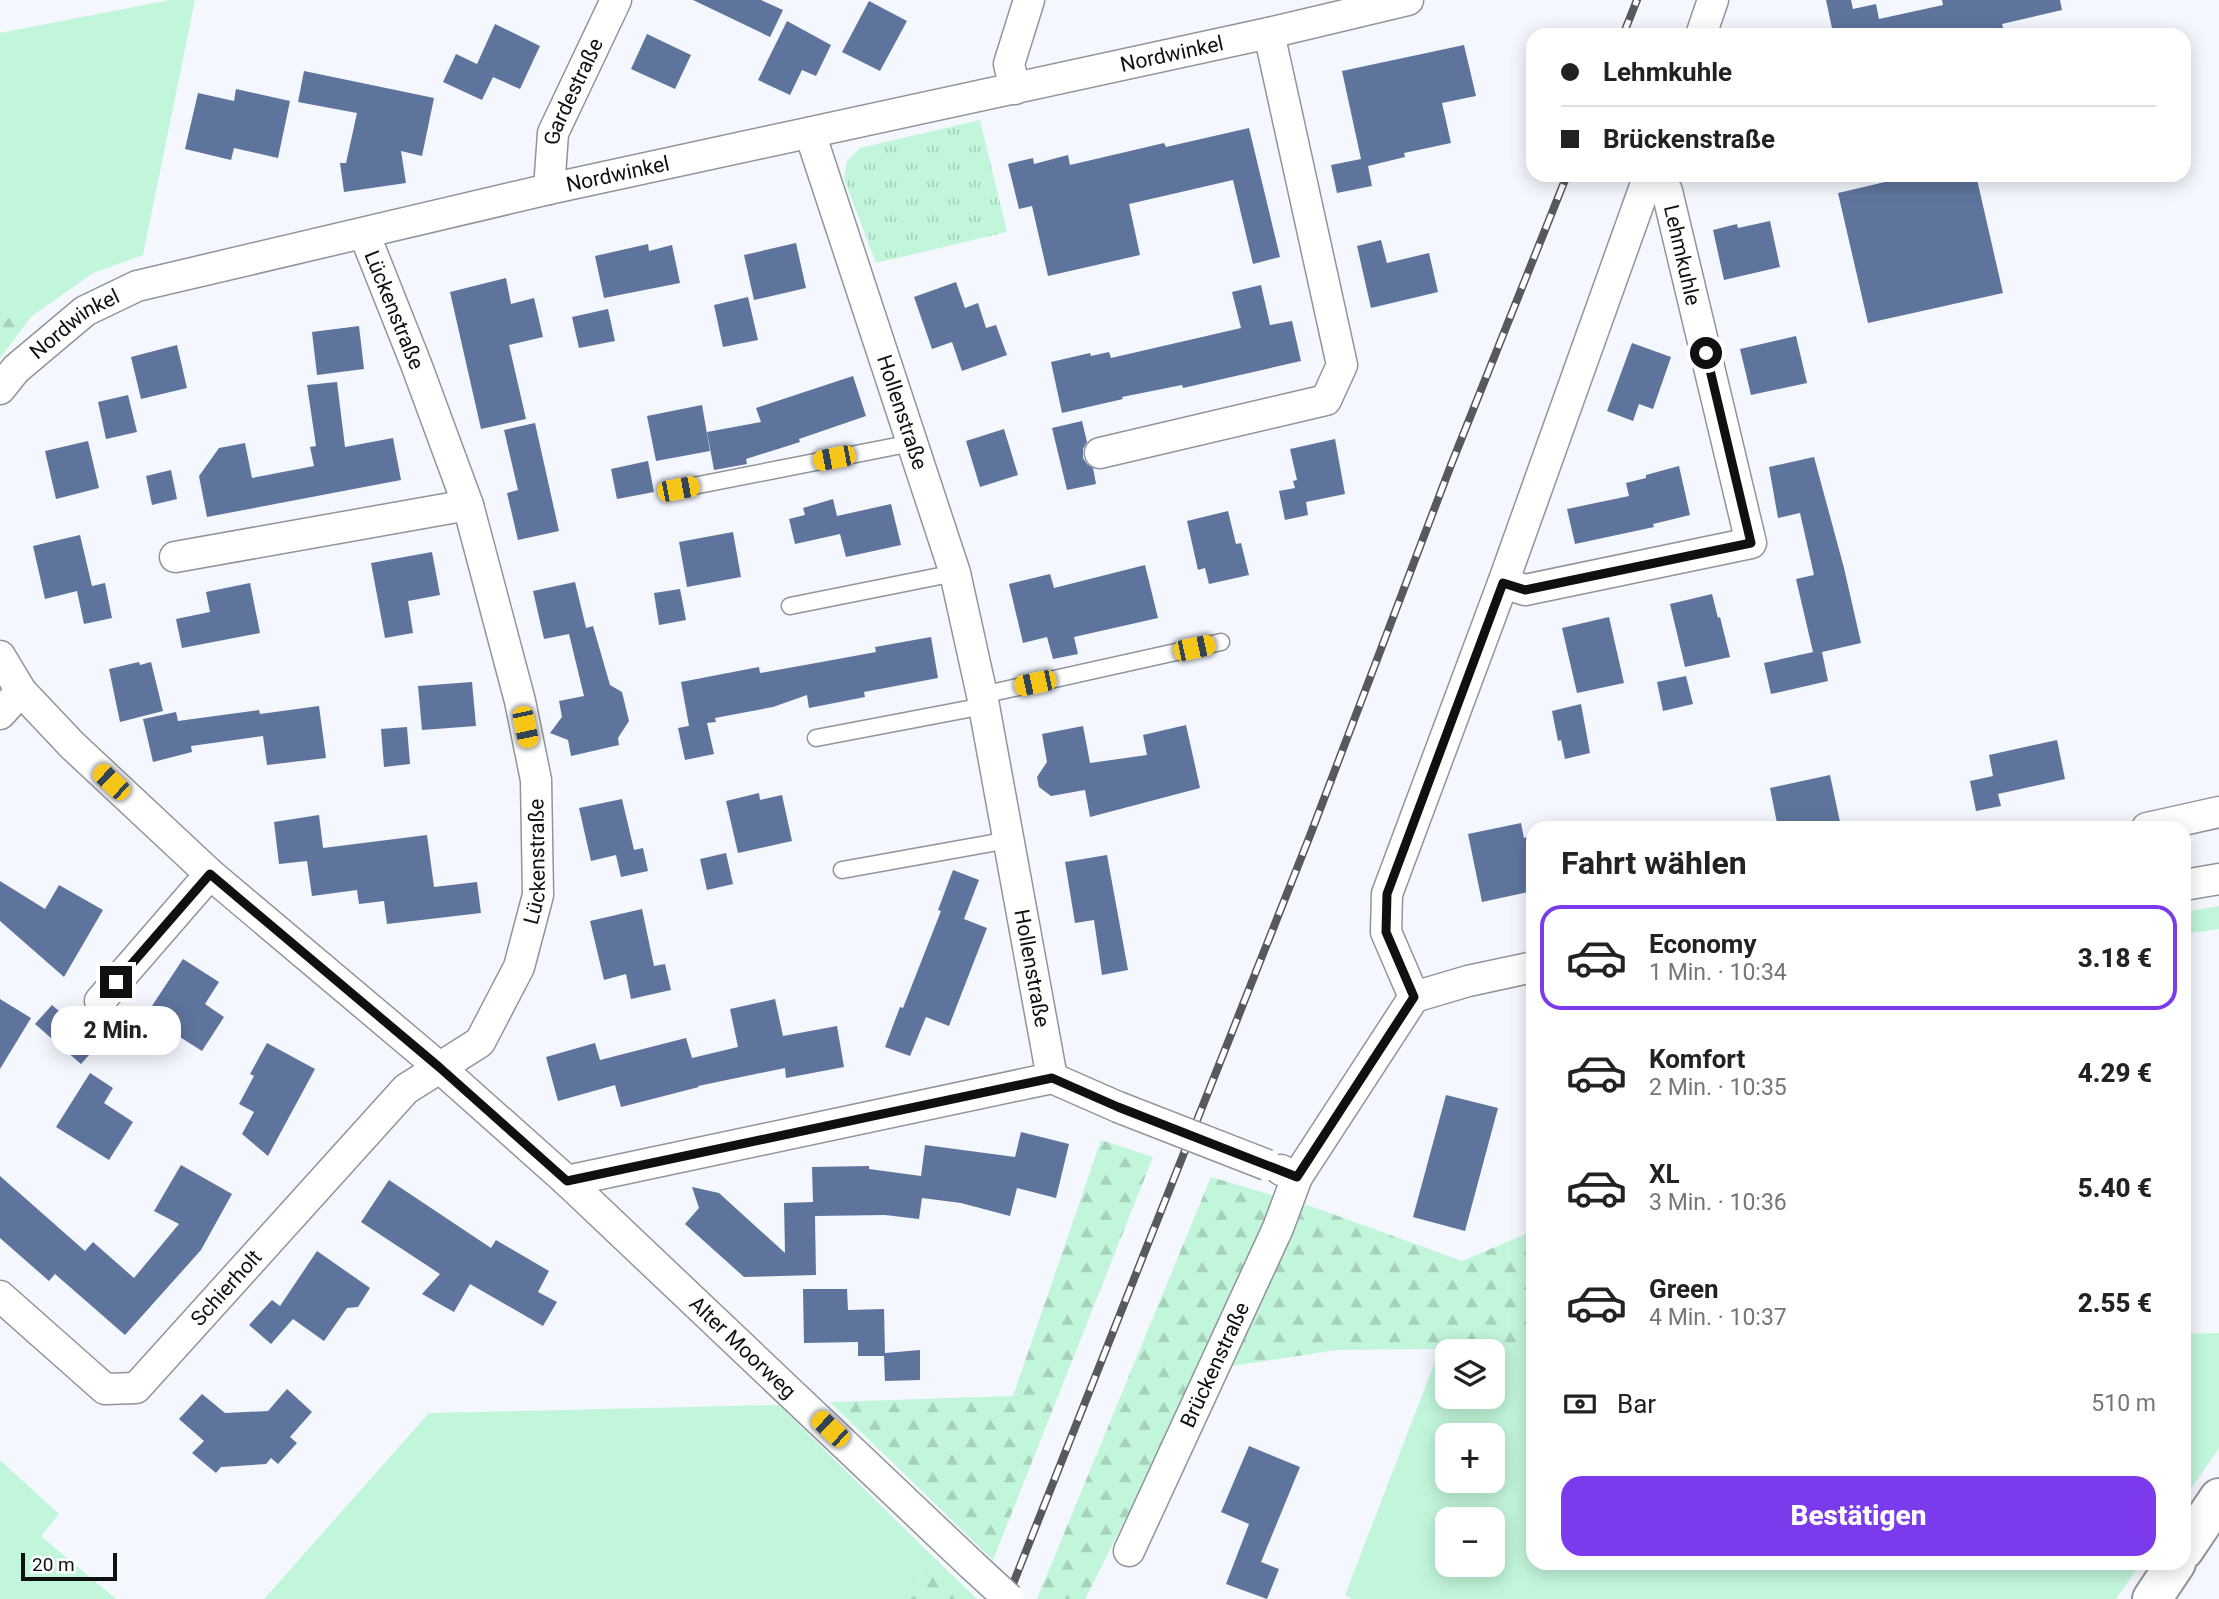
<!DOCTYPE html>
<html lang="de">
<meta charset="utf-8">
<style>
:root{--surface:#fff;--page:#f6f6f6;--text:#222;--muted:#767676;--line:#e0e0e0;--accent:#7c3aed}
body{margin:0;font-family:Roboto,sans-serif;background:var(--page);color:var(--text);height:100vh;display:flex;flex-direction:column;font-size:26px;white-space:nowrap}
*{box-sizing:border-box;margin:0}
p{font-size:23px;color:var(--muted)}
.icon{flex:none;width:38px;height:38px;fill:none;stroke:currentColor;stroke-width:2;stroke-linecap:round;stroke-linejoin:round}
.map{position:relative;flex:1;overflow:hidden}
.drawer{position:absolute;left:1526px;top:821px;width:665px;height:749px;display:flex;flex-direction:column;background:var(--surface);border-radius:21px;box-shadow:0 4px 18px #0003}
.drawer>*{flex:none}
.top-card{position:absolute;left:1526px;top:28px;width:665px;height:154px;border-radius:21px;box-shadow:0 4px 18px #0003;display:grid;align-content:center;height:154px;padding:0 35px;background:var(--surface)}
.controls{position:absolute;left:1435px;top:1339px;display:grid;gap:14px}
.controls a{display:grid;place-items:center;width:70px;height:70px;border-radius:14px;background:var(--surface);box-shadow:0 4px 18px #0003;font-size:35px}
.scale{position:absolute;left:21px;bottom:18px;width:96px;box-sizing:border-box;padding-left:7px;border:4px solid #0f1012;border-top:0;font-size:19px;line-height:24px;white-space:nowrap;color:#0f1012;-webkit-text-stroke:5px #fff;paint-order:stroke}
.end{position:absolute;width:32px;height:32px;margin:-16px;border:9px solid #0f1012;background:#fff;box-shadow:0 0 0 4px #fff}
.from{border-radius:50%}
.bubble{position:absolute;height:49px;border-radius:21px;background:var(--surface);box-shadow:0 4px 18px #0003;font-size:23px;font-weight:800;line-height:49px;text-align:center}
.car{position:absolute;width:21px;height:42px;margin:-21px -10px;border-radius:9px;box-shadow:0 0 5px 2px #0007;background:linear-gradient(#f5c518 24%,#345 0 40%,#f5c518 0 76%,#345 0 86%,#f5c518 0)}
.top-card b{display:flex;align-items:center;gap:24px;height:66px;font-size:26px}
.top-card b+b{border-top:2px solid var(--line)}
.top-card i{width:18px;height:18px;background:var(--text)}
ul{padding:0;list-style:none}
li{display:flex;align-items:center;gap:21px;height:105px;margin:0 14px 10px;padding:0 21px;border:4px solid transparent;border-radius:21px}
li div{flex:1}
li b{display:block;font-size:26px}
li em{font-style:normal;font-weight:800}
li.on{border-color:var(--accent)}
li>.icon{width:63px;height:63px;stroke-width:1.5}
h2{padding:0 35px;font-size:32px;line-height:84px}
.pay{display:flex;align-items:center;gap:18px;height:77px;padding:0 35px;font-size:26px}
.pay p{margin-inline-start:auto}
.primary-button{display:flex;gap:14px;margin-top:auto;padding:14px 35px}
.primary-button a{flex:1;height:80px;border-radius:21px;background:var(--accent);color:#fff;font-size:28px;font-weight:800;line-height:80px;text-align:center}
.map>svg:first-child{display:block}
.green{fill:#c2f6db;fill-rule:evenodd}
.forest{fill:url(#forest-firs)}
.park{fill:url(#park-tufts)}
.building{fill:#5f749d}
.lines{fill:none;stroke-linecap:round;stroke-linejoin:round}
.lane-casing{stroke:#91949a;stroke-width:19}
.street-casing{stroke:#91949a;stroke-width:33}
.primary-casing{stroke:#91949a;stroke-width:42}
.lane{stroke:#fff;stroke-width:16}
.street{stroke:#fff;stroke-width:30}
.primary{stroke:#fff;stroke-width:38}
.rail-casing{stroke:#57595c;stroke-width:8}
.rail{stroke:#fff;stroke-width:5;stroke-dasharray:16;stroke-linecap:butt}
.street-bridge-casing{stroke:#91949a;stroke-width:33;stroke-linecap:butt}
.street-bridge{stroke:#fff;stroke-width:30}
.route{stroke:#0f1012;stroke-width:9}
.labels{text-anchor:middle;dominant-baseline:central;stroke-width:7;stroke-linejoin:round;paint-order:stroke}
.street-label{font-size:21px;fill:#0f1012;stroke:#fff}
</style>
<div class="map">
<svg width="2219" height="1599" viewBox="0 0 2219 1599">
<defs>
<pattern id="forest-firs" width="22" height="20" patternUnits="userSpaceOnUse" patternTransform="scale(1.75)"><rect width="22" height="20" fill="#c2f6db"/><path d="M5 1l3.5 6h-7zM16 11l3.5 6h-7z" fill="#a6d2bb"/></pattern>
<pattern id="park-tufts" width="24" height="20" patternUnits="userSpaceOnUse" patternTransform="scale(1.75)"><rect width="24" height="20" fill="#c2f6db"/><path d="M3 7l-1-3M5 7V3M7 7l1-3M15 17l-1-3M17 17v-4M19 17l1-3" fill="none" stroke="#a6d2bb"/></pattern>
</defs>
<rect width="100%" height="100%" fill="#f4f7fe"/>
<path class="green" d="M 170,0 L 195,0 L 143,255 L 93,273 L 32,316 L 0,319 L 0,33 Z
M 2219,906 L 2219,929 L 2184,934 L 2184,912 Z
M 2219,1333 L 2219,1448 L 2184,1499 L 2184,1334 Z
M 1533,1348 L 1533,1563 L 2141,1563 L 2116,1599 L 1352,1599 L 1345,1595 L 1440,1349 ZM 1447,1351 L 1493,1351 L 1493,1396 L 1447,1396 ZM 1447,1435 L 1493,1435 L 1493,1480 L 1447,1480 ZM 1447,1519 L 1493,1519 L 1493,1564 L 1447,1564 Z
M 779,1405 L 926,1550 L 915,1597 L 903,1599 L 264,1599 L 429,1413 Z
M 0,1460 L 59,1514 L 41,1536 L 116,1599 L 0,1599 Z"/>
<path class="forest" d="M 32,316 L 0,358 L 0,319 Z
M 1101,1140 L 1153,1157 L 993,1560 L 830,1402 L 1013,1396 Z
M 1211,1177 L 1316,1208 L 1462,1261 L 1533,1231 L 1533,1348 L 1337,1350 L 1200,1371 L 1085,1599 L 1037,1599 Z
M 926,1550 L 977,1599 L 903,1599 L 915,1596 Z"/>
<path class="park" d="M 980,120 L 1007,232 L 876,263 L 844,179 L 847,161 L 860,148 Z"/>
<path class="building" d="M 693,0 L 761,0 L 783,10 L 770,37 Z
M 1826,0 L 1851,0 L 1853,9 L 1876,4 L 1879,19 L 1943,5 L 1942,0 L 2060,0 L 2062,10 L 2002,24 L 2005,35 L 1852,35 L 1850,29 L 1833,33 Z
M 869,1 L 907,21 L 880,71 L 842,52 Z
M 787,21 L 831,45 L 816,76 L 802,70 L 790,95 L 758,80 Z
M 495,24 L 540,46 L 520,89 L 493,77 L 482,100 L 443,82 L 456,54 L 477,64 Z
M 647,34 L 691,55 L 675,89 L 631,69 Z
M 1464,45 L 1476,96 L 1442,103 L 1451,143 L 1404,153 L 1405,157 L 1368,166 L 1372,186 L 1337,193 L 1331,165 L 1361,159 L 1342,71 Z
M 304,71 L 434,98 L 422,156 L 401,151 L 406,183 L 344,192 L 340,163 L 346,163 L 357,113 L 298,102 Z
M 236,89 L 290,101 L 278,158 L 234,148 L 231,160 L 185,149 L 198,93 L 234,101 Z
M 1249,128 L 1280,257 L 1253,264 L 1233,180 L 1129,204 L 1140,255 L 1048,276 L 1032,206 L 1019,209 L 1008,164 L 1033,158 L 1034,164 L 1068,155 L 1070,165 L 1164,143 L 1166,147 Z
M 1915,175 L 1976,175 L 2003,293 L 1868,323 L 1838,193 Z
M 1770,221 L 1780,267 L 1724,280 L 1713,230 L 1737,224 L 1738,228 Z
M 1381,240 L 1387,263 L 1429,253 L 1438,292 L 1371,308 L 1357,246 Z
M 796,243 L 806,288 L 754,300 L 744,255 Z
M 648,244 L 649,251 L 672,245 L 680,283 L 604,298 L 595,256 Z
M 506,278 L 511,304 L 534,298 L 543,337 L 509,345 L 526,419 L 481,429 L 450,292 Z
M 956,282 L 965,308 L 978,303 L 986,328 L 996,325 L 1007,355 L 962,371 L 952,342 L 932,349 L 914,297 Z
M 1261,285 L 1270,325 L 1292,321 L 1301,361 L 1183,388 L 1182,385 L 1122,397 L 1123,399 L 1062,413 L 1051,362 L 1090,353 L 1091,356 L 1109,352 L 1111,358 L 1241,328 L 1232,292 Z
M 748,297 L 758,340 L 723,347 L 714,305 Z
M 608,309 L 615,341 L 579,348 L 572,317 Z
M 359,326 L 364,369 L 317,375 L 312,332 Z
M 1796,336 L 1807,383 L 1751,395 L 1740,349 Z
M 1632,343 L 1671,357 L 1653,409 L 1639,404 L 1633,421 L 1607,411 Z
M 177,345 L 187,388 L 141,399 L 131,357 Z
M 853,376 L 866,416 L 799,439 L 800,442 L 746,459 L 747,464 L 714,470 L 707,432 L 761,422 L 756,408 Z
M 337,382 L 345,447 L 393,438 L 401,480 L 207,517 L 199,476 L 219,448 L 245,443 L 252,478 L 314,466 L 310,447 L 316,446 L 307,385 Z
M 128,395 L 137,432 L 106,439 L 98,402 Z
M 702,405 L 710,451 L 656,461 L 647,416 Z
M 1082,421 L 1087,442 L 1083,449 L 1083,458 L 1087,464 L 1093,468 L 1096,484 L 1067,490 L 1052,428 Z
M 535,423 L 559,531 L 518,540 L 507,493 L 518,490 L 504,430 Z
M 1004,429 L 1018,475 L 980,487 L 966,441 Z
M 1335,439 L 1345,494 L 1306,502 L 1308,515 L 1285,520 L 1279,491 L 1295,488 L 1293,481 L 1297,480 L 1290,449 Z
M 88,441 L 99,488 L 56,499 L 45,451 Z
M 1814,457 L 1844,568 L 1861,643 L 1822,652 L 1828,681 L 1771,694 L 1764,663 L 1813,652 L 1796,579 L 1814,575 L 1800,513 L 1778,518 L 1769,467 Z
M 648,461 L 654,492 L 617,499 L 611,469 Z
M 1679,466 L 1690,515 L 1653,524 L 1654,527 L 1575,544 L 1567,509 L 1629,496 L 1626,483 L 1646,478 L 1646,475 Z
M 171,470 L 177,499 L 152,505 L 146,476 Z
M 833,499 L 837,516 L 891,504 L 901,545 L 846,557 L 840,534 L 795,544 L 789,519 L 805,515 L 803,508 Z
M 1228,511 L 1236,544 L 1241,543 L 1249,575 L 1209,584 L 1205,568 L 1198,570 L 1187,521 Z
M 733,532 L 741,577 L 687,587 L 679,542 Z
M 80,535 L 92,586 L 105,583 L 112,618 L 84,624 L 77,591 L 45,599 L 33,546 Z
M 432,552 L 440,595 L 408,601 L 413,633 L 385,638 L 371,563 Z
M 1145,565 L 1158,618 L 1074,637 L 1078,654 L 1053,659 L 1047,637 L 1023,643 L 1009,584 L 1050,574 L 1054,588 Z
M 575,582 L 586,628 L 593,626 L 610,685 L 622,692 L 629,721 L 618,738 L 619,745 L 571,756 L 568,740 L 550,733 L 562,717 L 559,701 L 584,696 L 569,634 L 544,639 L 533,591 Z
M 250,583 L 260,633 L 182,648 L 176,619 L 210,612 L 206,592 Z
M 680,589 L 686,620 L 659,625 L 654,593 Z
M 1712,594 L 1718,618 L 1720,617 L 1730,657 L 1685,667 L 1670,604 Z
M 1609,617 L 1624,683 L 1577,693 L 1562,628 Z
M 931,637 L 938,678 L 864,692 L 865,697 L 809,708 L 807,695 L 773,707 L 715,718 L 716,722 L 707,723 L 714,754 L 685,760 L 678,728 L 699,724 L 689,726 L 681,682 L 759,667 L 760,673 L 827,661 L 876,652 L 875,647 Z
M 139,662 L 140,665 L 151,662 L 163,711 L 120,722 L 109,669 Z
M 1686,676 L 1693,704 L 1663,711 L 1657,682 Z
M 472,682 L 476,726 L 422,730 L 418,686 Z
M 1581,704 L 1590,753 L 1565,759 L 1561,740 L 1558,741 L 1552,711 Z
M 319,706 L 326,758 L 267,765 L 263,736 L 191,746 L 192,752 L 153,762 L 143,719 L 176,712 L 178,721 L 259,710 L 260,714 Z
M 1186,725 L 1200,788 L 1090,817 L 1085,790 L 1051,796 L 1039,787 L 1037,777 L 1047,762 L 1042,734 L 1083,726 L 1090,763 L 1147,755 L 1143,735 Z
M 407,727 L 410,764 L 384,767 L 381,729 Z
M 2057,740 L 2065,779 L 1998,794 L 2001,806 L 1976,811 L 1970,781 L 1993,776 L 1989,755 Z
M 1830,775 L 1840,822 L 1817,828 L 1778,828 L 1770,788 Z
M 759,793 L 760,800 L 782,795 L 792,841 L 738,853 L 726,801 Z
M 622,799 L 634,850 L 643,848 L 648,871 L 621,877 L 616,855 L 591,861 L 579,808 Z
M 319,815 L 323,848 L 427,835 L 434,887 L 477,882 L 481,913 L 387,924 L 384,901 L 359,904 L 357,890 L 312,896 L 307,861 L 279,864 L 274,822 Z
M 1521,823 L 1524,838 L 1533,836 L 1533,891 L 1482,902 L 1468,834 Z
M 726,853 L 733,884 L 707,890 L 700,859 Z
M 1107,855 L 1128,970 L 1102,975 L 1094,920 L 1075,923 L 1065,862 Z
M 953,870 L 979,880 L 964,919 L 987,928 L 949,1026 L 926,1017 L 910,1056 L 885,1047 L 900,1007 L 903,1008 L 941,911 L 938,910 Z
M 0,881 L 45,909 L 59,885 L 103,910 L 64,977 L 0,921 Z
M 642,909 L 654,966 L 665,964 L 671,990 L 631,999 L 626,974 L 604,980 L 590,921 Z
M 183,959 L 219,982 L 205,1004 L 224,1017 L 202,1051 L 172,1032 L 152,1055 L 130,1035 L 142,1021 Z
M 0,999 L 31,1018 L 0,1069 Z
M 775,999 L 783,1036 L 837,1026 L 844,1067 L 786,1078 L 785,1068 L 698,1086 L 699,1087 L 621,1107 L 615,1085 L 558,1101 L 546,1057 L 595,1043 L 600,1060 L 686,1038 L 692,1058 L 738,1047 L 730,1009 Z
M 52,1005 L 98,1045 L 81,1064 L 35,1024 Z
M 267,1043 L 315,1069 L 268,1156 L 242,1134 L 254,1112 L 239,1104 L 254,1076 L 250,1074 Z
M 90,1073 L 113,1088 L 104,1103 L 133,1122 L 109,1160 L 56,1127 Z
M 1446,1095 L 1498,1108 L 1465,1231 L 1413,1217 Z
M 1021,1132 L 1069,1144 L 1056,1198 L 1017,1188 L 1010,1216 L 961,1203 L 922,1198 L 919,1219 L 885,1215 L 815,1216 L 816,1275 L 744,1277 L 685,1224 L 699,1208 L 692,1187 L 719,1193 L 785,1253 L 784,1203 L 813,1202 L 812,1167 L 869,1166 L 869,1169 L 921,1176 L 925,1145 L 1015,1157 Z
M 181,1165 L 232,1194 L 201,1250 L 125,1335 L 55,1274 L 49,1281 L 0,1238 L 0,1176 L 85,1251 L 93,1242 L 134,1278 L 179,1224 L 154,1211 Z
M 389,1180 L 491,1248 L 496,1240 L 549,1271 L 538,1292 L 557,1302 L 543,1326 L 470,1284 L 454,1312 L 422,1294 L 440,1274 L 361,1222 Z
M 317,1251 L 370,1288 L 358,1307 L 347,1308 L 324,1341 L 293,1319 L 271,1344 L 249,1325 L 272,1300 L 280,1306 Z
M 803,1289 L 847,1289 L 848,1310 L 884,1309 L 885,1353 L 920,1350 L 920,1380 L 885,1381 L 884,1356 L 858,1356 L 858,1342 L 804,1343 Z
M 287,1389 L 312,1412 L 290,1437 L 297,1443 L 278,1464 L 271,1458 L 266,1464 L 221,1467 L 216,1473 L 192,1453 L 204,1441 L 179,1419 L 202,1394 L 225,1413 L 268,1411 Z
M 1249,1446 L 1300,1467 L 1261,1562 L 1279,1569 L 1267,1599 L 1226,1584 L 1249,1524 L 1221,1512 Z"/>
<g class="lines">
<defs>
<path id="lane" d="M 678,489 L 912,443
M 790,606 L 955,573
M 982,695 L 1221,642
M 816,738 L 984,706
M 842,870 L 1009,840"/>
<g id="street">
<path d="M 1701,35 L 1713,0"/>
<path d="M 1015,89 L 1009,64 L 1029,0"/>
<path id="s1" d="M 810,133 L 955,573 L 982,695 L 1052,1078"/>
<path id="s2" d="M 549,189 L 553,133 L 616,0"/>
<path id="s3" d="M 0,389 L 16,369 L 85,311 L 137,286 L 549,189 L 1269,33 L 1408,0"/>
<path d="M 1100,453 L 1326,400 L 1342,365 L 1269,33"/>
<path d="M 175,557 L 468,505"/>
<path d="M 1503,583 L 1525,590 L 1751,543 L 1667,191 L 1646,183"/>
<path d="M 0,656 L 21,691 L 72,745 L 210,874 L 439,1067 L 567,1181 L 1052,1078 L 1118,1107"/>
<path d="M 0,714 L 21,691"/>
<path d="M 2147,828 L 2219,812"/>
<path d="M 2184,885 L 2219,879"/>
<path d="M 1414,997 L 1386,932 L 1387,894 L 1503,583 L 1649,175"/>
<path d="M 100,1001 L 210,874"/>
<path d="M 1281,1170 L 1297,1177 L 1414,997 L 1468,981 L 1533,967"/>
<path id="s4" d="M 567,1181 L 972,1565"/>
<path id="s5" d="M 0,1296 L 105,1389 L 136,1388 L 406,1089 L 480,1042 L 519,967 L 538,895 L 536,780 L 520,701 L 468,505 L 416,364 L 364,233"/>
<path id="s6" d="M 1129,1551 L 1278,1228 L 1297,1177"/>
</g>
<path id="primary" d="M 2184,1550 L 2219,1498
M 2152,1599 L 2176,1563"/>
</defs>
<use href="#lane" class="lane-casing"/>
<use href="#street" class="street-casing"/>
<use href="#primary" class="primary-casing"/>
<use href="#lane" class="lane"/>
<use href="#street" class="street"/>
<use href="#primary" class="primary"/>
<defs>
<path id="rail" d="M 1623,35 L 1637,0
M 1007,1599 L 1311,833 L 1451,465 L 1567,175"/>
</defs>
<use href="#rail" class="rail-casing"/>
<use href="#rail" class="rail"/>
<defs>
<path id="street-bridge" d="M 1118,1107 L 1267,1165
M 972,1565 L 1009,1599"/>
</defs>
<use href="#street-bridge" class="street-bridge-casing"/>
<use href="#street-bridge" class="street-bridge"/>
</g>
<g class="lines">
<path class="route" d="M 116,982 L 210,874 L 439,1067 L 567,1181 L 1052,1078 L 1118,1107 L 1297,1177 L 1414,997 L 1386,932 L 1387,894 L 1503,583 L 1525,590 L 1751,543 L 1706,353"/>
</g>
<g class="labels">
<g class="street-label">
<text stroke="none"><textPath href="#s3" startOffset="1234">Nordwinkel</textPath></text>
<text stroke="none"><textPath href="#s2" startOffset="102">Gardestraße</textPath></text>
<text stroke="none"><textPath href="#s3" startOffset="667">Nordwinkel</textPath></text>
<text transform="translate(1682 255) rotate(77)">Lehmkuhle</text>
<text transform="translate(394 310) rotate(68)">Lückenstraße</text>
<text stroke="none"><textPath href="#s3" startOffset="100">Nordwinkel</textPath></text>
<text stroke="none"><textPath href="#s1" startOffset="294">Hollenstraße</textPath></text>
<text stroke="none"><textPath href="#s5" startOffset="854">Lückenstraße</textPath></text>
<text stroke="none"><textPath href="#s1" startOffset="866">Hollenstraße</textPath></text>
<text stroke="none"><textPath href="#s5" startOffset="306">Schierholt</textPath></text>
<text stroke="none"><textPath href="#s4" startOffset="242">Alter Moorweg</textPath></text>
<text stroke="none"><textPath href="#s6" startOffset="205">Brückenstraße</textPath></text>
</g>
</g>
</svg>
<div class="controls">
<a><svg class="icon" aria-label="layers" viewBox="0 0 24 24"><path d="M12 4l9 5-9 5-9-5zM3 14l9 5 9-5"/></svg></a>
<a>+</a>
<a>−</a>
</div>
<div class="scale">20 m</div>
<i class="end from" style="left:1706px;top:353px"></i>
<i class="end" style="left:116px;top:982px"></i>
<div class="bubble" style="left:51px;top:1006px;width:130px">2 Min.</div>
<i class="car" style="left:834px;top:458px;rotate:259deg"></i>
<i class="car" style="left:678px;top:489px;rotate:79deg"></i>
<i class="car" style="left:1194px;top:648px;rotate:78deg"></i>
<i class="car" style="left:1035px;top:683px;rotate:258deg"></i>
<i class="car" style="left:525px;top:727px;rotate:168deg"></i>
<i class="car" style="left:111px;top:782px;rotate:313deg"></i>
<i class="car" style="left:830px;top:1429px;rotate:313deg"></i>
<div class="top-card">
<b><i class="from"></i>Lehmkuhle</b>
<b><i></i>Brückenstraße</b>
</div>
<section class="drawer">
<h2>Fahrt wählen</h2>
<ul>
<li class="on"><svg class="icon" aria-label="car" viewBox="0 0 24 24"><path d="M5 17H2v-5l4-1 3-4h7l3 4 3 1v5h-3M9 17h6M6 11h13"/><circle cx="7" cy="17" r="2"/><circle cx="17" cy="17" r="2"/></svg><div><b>Economy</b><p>1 Min. · 10:34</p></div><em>3.18 €</em></li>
<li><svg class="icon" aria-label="car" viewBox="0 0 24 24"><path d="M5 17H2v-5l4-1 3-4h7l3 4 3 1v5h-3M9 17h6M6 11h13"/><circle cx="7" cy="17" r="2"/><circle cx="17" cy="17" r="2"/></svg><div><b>Komfort</b><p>2 Min. · 10:35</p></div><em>4.29 €</em></li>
<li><svg class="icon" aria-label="car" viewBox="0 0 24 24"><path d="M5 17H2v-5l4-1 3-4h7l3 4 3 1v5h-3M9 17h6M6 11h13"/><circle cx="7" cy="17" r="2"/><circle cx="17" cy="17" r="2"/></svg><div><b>XL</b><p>3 Min. · 10:36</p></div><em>5.40 €</em></li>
<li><svg class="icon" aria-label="car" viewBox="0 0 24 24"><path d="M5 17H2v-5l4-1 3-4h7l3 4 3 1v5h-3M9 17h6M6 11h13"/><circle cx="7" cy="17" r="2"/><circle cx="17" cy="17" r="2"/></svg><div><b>Green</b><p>4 Min. · 10:37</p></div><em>2.55 €</em></li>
</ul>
<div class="pay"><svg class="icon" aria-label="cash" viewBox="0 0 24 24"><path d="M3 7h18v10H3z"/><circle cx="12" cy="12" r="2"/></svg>Bar<p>510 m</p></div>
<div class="primary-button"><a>Bestätigen</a></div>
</section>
</div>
